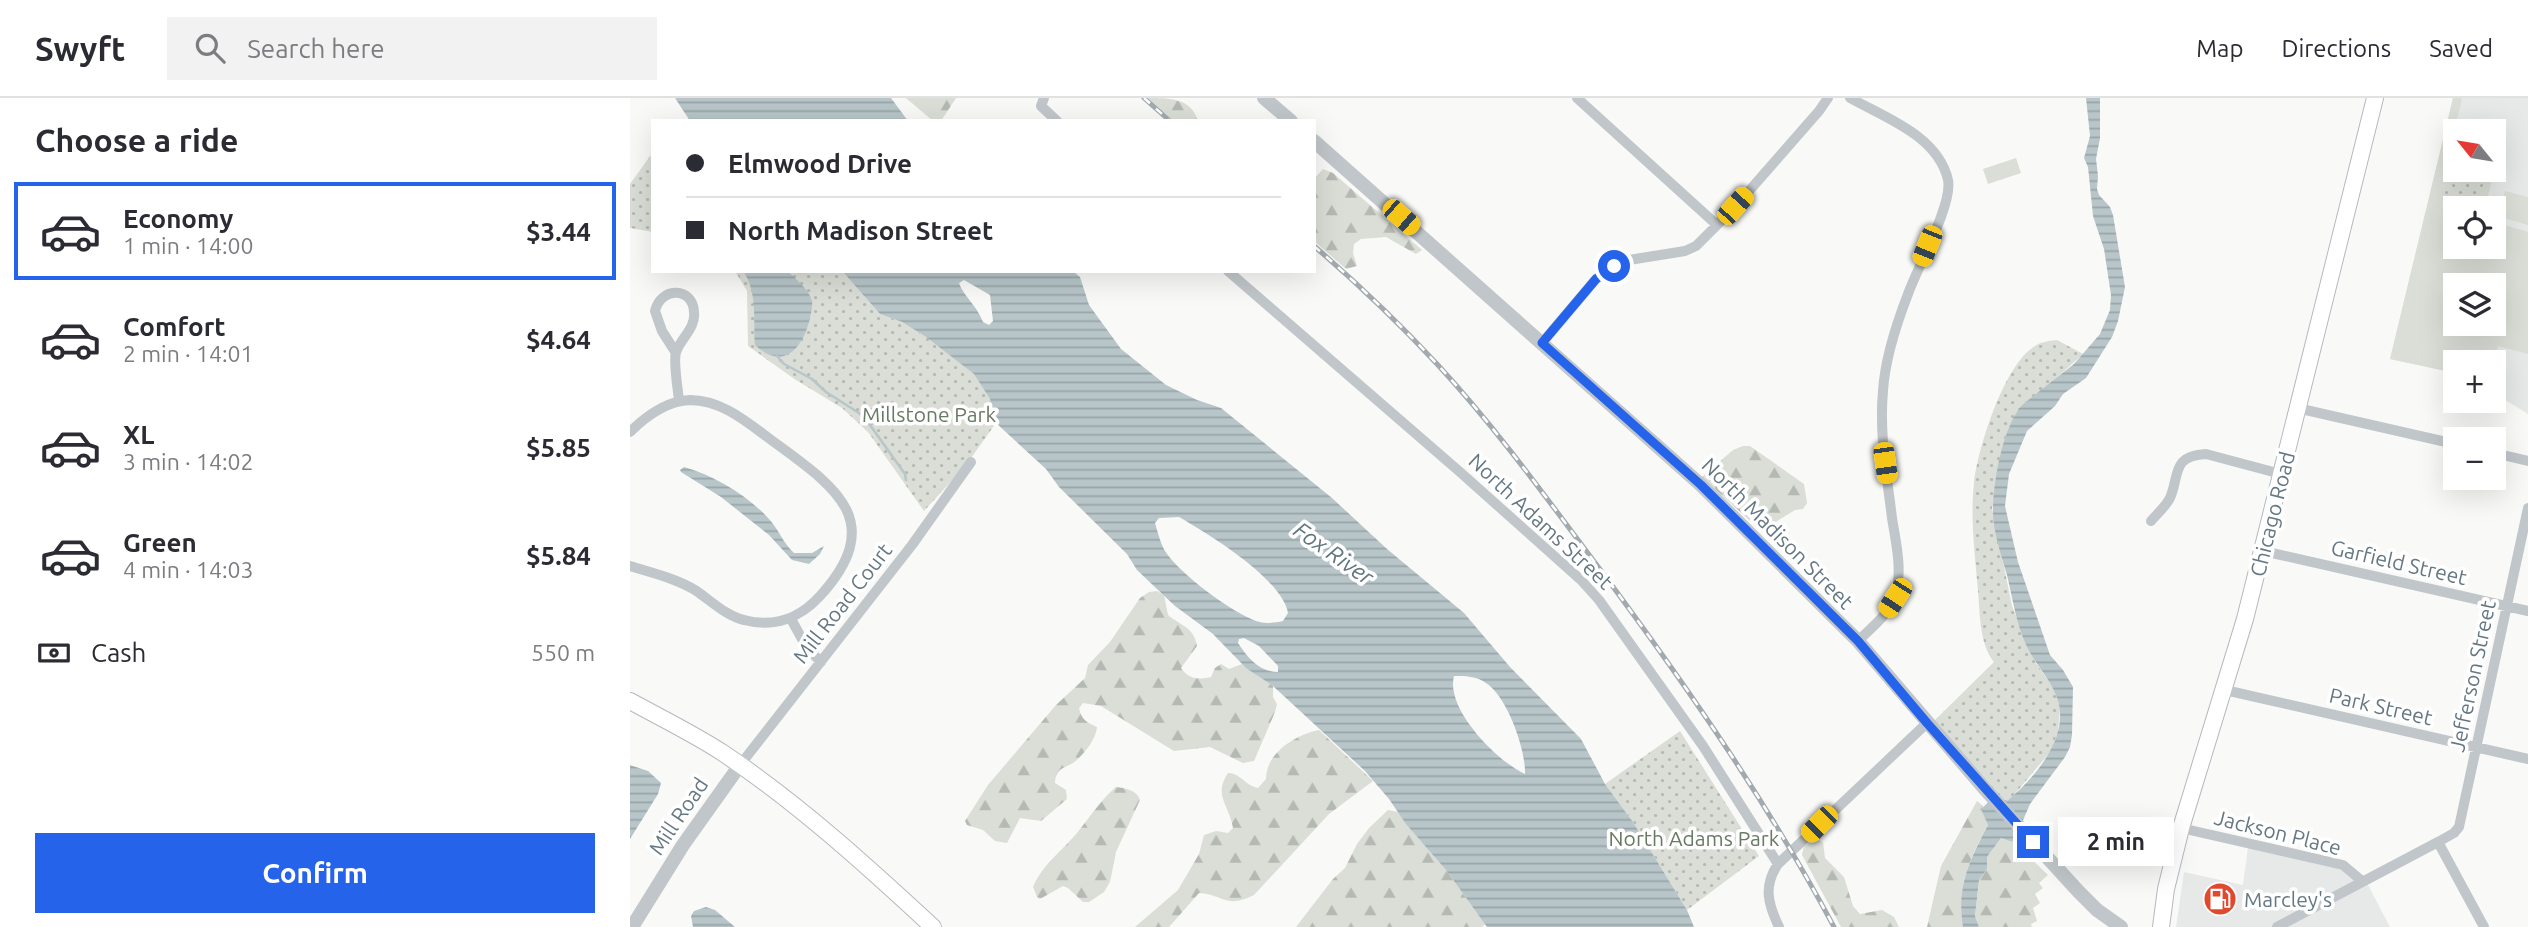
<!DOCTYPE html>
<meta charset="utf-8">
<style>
:root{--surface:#fff;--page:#f2f2f3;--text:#2b2b33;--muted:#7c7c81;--line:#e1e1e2;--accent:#2563eb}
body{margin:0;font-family:Ubuntu,sans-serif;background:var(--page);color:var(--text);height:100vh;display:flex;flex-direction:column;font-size:26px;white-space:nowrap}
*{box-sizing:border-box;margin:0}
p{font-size:23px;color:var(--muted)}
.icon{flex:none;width:38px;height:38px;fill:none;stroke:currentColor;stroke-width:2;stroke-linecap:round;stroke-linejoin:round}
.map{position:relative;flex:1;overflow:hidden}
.details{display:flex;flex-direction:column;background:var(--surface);width:630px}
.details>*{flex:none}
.banner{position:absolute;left:21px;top:21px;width:665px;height:154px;border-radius:0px;box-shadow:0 7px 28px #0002;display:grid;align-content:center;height:154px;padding:0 35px;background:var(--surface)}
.needle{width:46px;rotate:300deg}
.fabs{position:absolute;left:1813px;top:21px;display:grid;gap:14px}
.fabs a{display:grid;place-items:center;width:63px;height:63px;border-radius:0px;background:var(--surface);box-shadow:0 7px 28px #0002;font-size:35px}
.end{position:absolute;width:32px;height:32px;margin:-16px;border:9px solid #2563eb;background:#fff;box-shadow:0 0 0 4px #fff}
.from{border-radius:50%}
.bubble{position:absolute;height:49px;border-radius:0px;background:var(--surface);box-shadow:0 7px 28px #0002;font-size:23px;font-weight:700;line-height:49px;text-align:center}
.car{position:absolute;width:21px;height:42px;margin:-21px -10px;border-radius:9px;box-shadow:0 0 5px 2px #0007;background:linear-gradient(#f5c518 24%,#345 0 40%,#f5c518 0 76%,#345 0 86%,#f5c518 0)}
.banner b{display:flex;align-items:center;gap:24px;height:66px;font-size:26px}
.banner b+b{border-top:2px solid var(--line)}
.banner i{width:18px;height:18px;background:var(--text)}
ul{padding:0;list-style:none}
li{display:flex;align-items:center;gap:21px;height:98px;margin:0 14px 10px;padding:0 21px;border:4px solid transparent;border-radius:0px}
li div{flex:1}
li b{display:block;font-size:26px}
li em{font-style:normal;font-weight:700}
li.on{border-color:var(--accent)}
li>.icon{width:63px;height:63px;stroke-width:1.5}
h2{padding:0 35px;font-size:32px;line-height:84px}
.pay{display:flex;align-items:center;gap:18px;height:77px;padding:0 35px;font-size:26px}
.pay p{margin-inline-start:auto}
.action{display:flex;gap:14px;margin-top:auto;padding:14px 35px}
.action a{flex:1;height:80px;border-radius:0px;background:var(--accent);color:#fff;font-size:28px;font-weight:700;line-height:80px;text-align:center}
header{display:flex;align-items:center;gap:42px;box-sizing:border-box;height:98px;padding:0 35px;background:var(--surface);border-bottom:2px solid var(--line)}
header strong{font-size:33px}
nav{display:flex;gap:38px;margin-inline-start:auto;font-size:24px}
.search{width:490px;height:63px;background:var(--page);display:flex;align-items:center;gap:18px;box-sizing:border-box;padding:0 24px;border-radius:0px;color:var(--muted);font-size:26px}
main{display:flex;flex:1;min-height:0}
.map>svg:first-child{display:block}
.built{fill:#e7e9e8;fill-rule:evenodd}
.green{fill:#daded6;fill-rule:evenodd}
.forest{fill:url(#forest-firs)}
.park{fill:url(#park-dots)}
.water{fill:url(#water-rules);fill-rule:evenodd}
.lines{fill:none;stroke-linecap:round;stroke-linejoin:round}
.stream{stroke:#b8c6c9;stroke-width:2.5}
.secondary-casing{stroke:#b3babe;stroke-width:18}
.minor{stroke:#c0c6c9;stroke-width:10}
.tertiary{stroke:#c0c6c9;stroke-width:14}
.secondary{stroke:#fff;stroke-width:16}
.rail-casing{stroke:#a2aaaf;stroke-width:5}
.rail{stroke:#fff;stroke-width:2.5;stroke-dasharray:8;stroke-linecap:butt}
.route{stroke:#2563eb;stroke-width:9}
.labels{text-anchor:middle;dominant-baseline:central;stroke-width:7;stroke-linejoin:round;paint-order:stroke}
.park-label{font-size:21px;fill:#697a64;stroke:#fff}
.street-label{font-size:21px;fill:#657882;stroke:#fff}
.poi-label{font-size:21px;fill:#657882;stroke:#fff;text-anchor:start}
.water-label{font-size:23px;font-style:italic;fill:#60767c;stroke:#fff}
</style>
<header>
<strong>Swyft</strong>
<div class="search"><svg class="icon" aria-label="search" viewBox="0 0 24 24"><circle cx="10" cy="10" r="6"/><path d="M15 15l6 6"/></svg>Search here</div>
<nav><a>Map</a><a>Directions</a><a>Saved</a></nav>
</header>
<main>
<section class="details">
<h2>Choose a ride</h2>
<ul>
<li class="on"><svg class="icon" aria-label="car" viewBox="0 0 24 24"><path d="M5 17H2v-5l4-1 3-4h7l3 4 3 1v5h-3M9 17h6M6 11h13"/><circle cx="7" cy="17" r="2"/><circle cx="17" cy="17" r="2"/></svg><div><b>Economy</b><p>1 min · 14:00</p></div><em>$3.44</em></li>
<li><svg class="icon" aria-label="car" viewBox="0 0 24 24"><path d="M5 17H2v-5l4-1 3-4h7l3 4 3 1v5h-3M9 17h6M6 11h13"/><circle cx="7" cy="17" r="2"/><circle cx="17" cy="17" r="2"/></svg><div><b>Comfort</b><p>2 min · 14:01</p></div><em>$4.64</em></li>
<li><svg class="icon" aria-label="car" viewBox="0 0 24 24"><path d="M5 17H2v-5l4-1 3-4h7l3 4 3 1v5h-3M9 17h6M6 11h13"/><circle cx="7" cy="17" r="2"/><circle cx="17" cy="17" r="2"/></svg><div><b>XL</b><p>3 min · 14:02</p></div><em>$5.85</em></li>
<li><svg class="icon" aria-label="car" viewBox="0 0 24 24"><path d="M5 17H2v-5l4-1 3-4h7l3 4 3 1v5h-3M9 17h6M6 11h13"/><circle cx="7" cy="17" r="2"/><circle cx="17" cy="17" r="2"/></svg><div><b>Green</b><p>4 min · 14:03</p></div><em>$5.84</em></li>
</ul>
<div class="pay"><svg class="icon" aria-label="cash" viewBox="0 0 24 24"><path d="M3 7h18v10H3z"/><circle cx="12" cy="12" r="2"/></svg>Cash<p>550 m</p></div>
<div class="action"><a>Confirm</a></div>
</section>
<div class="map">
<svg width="1898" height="829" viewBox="0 0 1898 829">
<defs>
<pattern id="forest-firs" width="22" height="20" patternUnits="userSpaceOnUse" patternTransform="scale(1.75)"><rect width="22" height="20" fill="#daded6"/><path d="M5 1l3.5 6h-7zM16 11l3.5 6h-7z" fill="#b4b9b3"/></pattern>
<pattern id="park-dots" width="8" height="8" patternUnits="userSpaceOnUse" patternTransform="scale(1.75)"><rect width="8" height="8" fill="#daded6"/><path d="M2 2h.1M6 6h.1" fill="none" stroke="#b4b9b3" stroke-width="1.8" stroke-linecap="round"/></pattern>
<pattern id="water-rules" width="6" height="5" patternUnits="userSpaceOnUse" patternTransform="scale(1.75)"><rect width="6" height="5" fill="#b8c6c9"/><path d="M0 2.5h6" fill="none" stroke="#99a6a9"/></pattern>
</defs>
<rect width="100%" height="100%" fill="#f9f9f7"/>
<path class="built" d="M 1823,0 L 1898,0 L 1898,316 L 1877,303 L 1864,301 L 1864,264 L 1825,264 L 1825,275 L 1760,261 ZM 1825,33 L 1864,33 L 1864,72 L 1825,72 ZM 1825,110 L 1864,110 L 1864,149 L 1825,149 ZM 1825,187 L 1864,187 L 1864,226 L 1825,226 Z
M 1618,749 L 1714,769 L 1736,783 L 1760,829 L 1546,829 L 1554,774 L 1613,787 Z"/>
<path class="green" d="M 1823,0 L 1832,0 L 1827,22 L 1839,25 L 1837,33 L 1824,33 L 1824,54 L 1813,95 L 1831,103 L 1836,102 L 1847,104 L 1857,72 L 1864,72 L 1864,49 L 1867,46 L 1866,40 L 1872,42 L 1855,110 L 1825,110 L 1825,149 L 1864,149 L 1864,124 L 1898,134 L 1898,256 L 1868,248 L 1865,256 L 1856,254 L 1853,264 L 1825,264 L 1825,275 L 1760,261 ZM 1825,187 L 1864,187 L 1864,226 L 1825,226 Z
M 1386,60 L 1391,75 L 1358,86 L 1353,71 Z
M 1875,93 L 1898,99 L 1898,127 L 1874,120 L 1871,112 Z"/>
<path class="forest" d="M 276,0 L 326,0 L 311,23 L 303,23 Z
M 518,0 C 540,0 561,0 568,23 L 544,23 Z
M 693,71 L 703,75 L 792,152 L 786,156 L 756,139 L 731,141 L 724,146 L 723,155 L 727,168 L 716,171 L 684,143 L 684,81 Z
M 1113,348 L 1120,348 L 1174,386 L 1177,405 L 1173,411 L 1165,412 L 1131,433 L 1072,379 L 1103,352 Z
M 527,493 L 534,497 L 538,517 C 551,528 564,529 567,548 L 551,570 C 558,581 569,582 581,579 L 585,570 L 591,566 L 599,571 L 612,566 L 643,588 L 643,599 L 647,606 L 645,614 L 624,663 L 613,665 L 580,649 L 544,653 L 471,608 L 453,605 L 449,610 C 451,622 458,625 467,629 C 466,641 456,653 447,662 C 436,671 426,668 425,685 L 436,692 L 437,701 L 411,723 L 390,720 L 377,745 L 365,743 L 353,732 L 337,727 L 335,723 L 358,687 L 426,607 L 455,580 L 458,567 L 480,544 L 510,500 L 519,494 Z
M 689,632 L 743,683 L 699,716 L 624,797 C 595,811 595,797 569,795 L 539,829 L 505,829 L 548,792 L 569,756 L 574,737 L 586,733 L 598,735 L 603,730 C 599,706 583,698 598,675 C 610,675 616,688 628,690 L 636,681 C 636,655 665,637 689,632 Z
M 486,689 C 495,690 507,692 510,702 L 486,754 L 480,784 L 474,794 L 459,804 L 453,804 L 438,790 L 433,788 L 410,801 L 407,799 L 403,789 C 413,766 431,754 447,735 C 460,719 470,703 486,689 Z
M 1347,703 L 1353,708 L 1352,711 L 1358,727 C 1340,759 1326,792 1333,829 L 1297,829 L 1311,768 Z
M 758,712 L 768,714 L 816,772 L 855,826 L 852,829 L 666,829 L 703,781 L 715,770 L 727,746 L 739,730 Z
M 1371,740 L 1381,744 L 1383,743 L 1418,777 L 1409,785 L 1413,790 L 1405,796 L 1410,805 L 1403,810 L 1407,823 L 1401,826 L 1402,829 L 1349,829 L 1345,818 L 1349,782 L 1357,771 L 1357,759 Z
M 1185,741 L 1193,744 L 1195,760 L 1214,779 L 1223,808 L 1230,816 L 1252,812 L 1264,819 L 1269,829 L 1211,829 L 1172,757 L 1174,748 Z"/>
<path class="park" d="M 1825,46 L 1825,72 L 1857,72 L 1849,102 L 1845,105 C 1836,100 1826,103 1815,100 L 1813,95 Z
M 23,54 L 23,134 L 0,130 L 0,86 Z
M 105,173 L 212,173 L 250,216 L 272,224 L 296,239 L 345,276 L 360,301 L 366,325 L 336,367 L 294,413 L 238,334 L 212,310 L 166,282 L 118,248 L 117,193 Z
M 1427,242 L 1453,256 L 1412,293 L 1392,307 L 1362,410 L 1382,508 L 1406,565 L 1426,594 L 1430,611 L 1428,634 L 1421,653 L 1383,698 L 1377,703 L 1372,703 L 1301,626 L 1364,564 C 1349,546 1350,514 1348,492 C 1345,457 1340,420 1344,385 C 1348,350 1373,271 1402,250 C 1410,244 1417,243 1427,242 Z
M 1050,633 L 1129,758 L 1057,812 L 1003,724 L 975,686 Z"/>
<path class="water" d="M 45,0 L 261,0 L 278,23 L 60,23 Z
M 1456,0 L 1470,0 L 1470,40 L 1466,61 L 1468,78 L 1467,91 L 1469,97 L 1480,109 L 1483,117 L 1495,189 L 1488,223 L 1482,239 L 1456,280 L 1433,296 L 1425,308 L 1397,333 L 1379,376 L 1375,408 L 1388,464 L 1420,557 L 1433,572 L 1443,589 L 1442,637 L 1440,649 L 1435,659 L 1400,706 L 1385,741 L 1382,744 L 1371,740 L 1357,759 L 1357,771 L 1349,782 L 1345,818 L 1349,829 L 1333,829 C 1326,790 1340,761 1358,727 L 1351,711 L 1362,701 L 1377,703 C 1400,684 1429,652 1430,620 C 1432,592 1409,573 1397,549 C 1386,525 1383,502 1377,477 C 1371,456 1362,431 1363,409 C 1364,380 1373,329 1392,307 L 1444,266 L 1470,236 L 1480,212 L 1481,197 L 1474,151 L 1463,118 L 1458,69 L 1454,60 L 1460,38 Z
M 113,173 L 158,173 C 166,182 179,191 182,203 C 183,210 180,218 179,224 C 171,253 152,272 125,247 C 123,223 128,194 113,173 Z
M 212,173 L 443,173 L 450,179 L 459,207 L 491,251 L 536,287 L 567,302 L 591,310 L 702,400 L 757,451 L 834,515 L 880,569 L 951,641 L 975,686 L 1003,724 L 1057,812 L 1064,829 L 857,829 L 816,772 L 776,726 L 759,701 L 735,673 L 643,588 L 616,570 L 583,536 L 545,508 L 507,472 L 497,456 L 429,389 L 416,371 L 366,325 L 360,301 L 344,276 L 296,239 L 272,224 L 250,216 ZM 334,182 L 360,197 L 363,223 L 359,227 L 353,224 C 346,206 334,199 329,185 ZM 549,419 C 579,436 652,481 658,515 L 653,523 C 644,525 634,526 626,523 C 600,513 553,478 537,456 C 531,448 528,435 525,425 L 529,420 ZM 614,540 L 629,548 L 648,568 L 648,574 C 629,574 618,560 608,545 L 609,541 ZM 824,578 C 835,578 847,578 856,585 C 877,598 896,652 895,676 C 868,664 815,611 824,578 Z
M 54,369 C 85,378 117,397 138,420 C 148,430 153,445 164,455 L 182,455 L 194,448 L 190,456 L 179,466 L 162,462 L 139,437 L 91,399 L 51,374 L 50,372 Z
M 0,667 L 18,673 L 31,685 L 28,696 L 0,741 Z
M 76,809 L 85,812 L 105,829 L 63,829 L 61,818 L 64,813 Z"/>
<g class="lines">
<path class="stream" d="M 147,258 L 154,266 L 182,281 L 196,294 L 229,315 L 240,327 L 275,376 L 276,382"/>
<defs>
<path id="secondary" d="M 0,603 C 31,620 64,636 93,655 C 169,706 237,768 303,829
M 1531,829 L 1536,791 L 1551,730 L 1615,521 L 1745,0"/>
</defs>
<use href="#secondary" class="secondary-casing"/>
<path class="minor" d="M 414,0 L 411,8 L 427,23
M 947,0 L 1087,127
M 1220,0 C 1256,20 1308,38 1318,82 C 1323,106 1287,170 1278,196 C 1266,227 1255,260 1253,293 C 1249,336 1257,378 1262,420 C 1266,445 1273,473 1265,499 C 1259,516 1241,530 1228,543
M 598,173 L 830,374 L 951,482 L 969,502 L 1073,648 L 1148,766
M 912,245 L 966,181 L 984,168 L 999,162 L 1055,153 L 1066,148 L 1105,109 L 1189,13 L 1198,0
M 46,255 L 32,233 L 25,213 C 31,188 63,189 64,214 C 66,230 51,240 46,254 C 43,264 48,291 49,303
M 1667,310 L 1825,346
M 0,334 C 16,318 36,303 60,302 C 93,302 119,326 144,344 C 205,389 258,423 190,498 C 170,520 144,530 114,522 C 96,518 80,502 65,492 C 45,480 22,475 0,468
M 1864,355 L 1898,363
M 1521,423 C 1527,416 1536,408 1540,400 C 1550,377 1541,358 1576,356 L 1651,376
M 1633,453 L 1898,513
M 161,521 L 177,550 L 191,564
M 1595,592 L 1898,661
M 110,667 L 282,447 L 341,364
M 1551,730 L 1713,767 L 1732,783
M 1808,744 L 1854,829
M 1149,829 C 1138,806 1133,788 1148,766 L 1297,625
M 1647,829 L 1808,744 L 1824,735 L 1829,729 L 1898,410"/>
<path class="tertiary" d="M 634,0 L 661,23
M 684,43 L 1071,387 L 1228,543 L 1354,690 L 1448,793 L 1467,812 L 1491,829
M 2,829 L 53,747 L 110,667"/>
<use href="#secondary" class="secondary"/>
<defs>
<path id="rail" d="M 514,0 L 540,23
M 684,148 C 727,185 768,224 807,266 C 869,333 923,409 978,482 C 1060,593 1139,707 1204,829"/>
</defs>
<use href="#rail" class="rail-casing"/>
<use href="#rail" class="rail"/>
</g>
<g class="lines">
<path class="route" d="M 984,168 L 966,181 L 912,245 L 1071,387 L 1228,543 L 1297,625 L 1403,744"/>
</g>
<defs>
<symbol id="fuel-disc" viewBox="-11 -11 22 22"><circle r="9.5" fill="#e1492f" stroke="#fff"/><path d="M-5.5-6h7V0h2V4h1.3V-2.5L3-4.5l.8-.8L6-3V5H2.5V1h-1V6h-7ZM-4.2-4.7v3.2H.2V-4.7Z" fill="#fff"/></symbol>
</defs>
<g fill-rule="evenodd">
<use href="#fuel-disc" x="1571" y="782" width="38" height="38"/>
</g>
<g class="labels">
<g class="park-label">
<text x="299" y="316">Millstone Park</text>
<text x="1064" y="740">North Adams Park</text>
</g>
<g class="street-label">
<text transform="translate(1642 416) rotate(-76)">Chicago Road</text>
<text transform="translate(911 423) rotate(43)">North Adams Street</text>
<text transform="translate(1148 435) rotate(45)">North Madison Street</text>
<text transform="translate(1769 464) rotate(13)">Garfield Street</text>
<text transform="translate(212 505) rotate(-52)">Mill Road Court</text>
<text transform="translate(1842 578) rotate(-78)">Jefferson Street</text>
<text transform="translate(1751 608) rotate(13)">Park Street</text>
<text transform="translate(48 718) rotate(-56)">Mill Road</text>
<text transform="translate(1648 734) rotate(14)">Jackson Place</text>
</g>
<g class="poi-label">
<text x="1614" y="801">Marcley's</text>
</g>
<g class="water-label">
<text transform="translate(704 455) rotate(35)">Fox River</text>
</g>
</g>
</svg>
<div class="fabs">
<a><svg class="needle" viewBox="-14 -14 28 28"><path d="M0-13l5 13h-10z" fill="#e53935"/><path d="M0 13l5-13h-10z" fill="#7c7c81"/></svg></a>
<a><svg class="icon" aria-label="locate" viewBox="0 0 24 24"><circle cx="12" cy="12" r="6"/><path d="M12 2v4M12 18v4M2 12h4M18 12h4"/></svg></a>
<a><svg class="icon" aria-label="layers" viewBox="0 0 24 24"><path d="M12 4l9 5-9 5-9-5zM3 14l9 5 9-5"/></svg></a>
<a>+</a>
<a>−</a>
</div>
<i class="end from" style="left:984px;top:168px"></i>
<i class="end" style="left:1403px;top:744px"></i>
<div class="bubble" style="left:1428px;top:719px;width:116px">2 min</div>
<i class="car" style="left:1105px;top:108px;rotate:42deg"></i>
<i class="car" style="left:771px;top:119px;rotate:131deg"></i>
<i class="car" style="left:1297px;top:148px;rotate:202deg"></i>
<i class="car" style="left:1255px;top:365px;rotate:172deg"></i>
<i class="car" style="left:1265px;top:500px;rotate:213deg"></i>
<i class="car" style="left:1189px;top:726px;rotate:225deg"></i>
<div class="banner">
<b><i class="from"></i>Elmwood Drive</b>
<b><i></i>North Madison Street</b>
</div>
</div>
</main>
